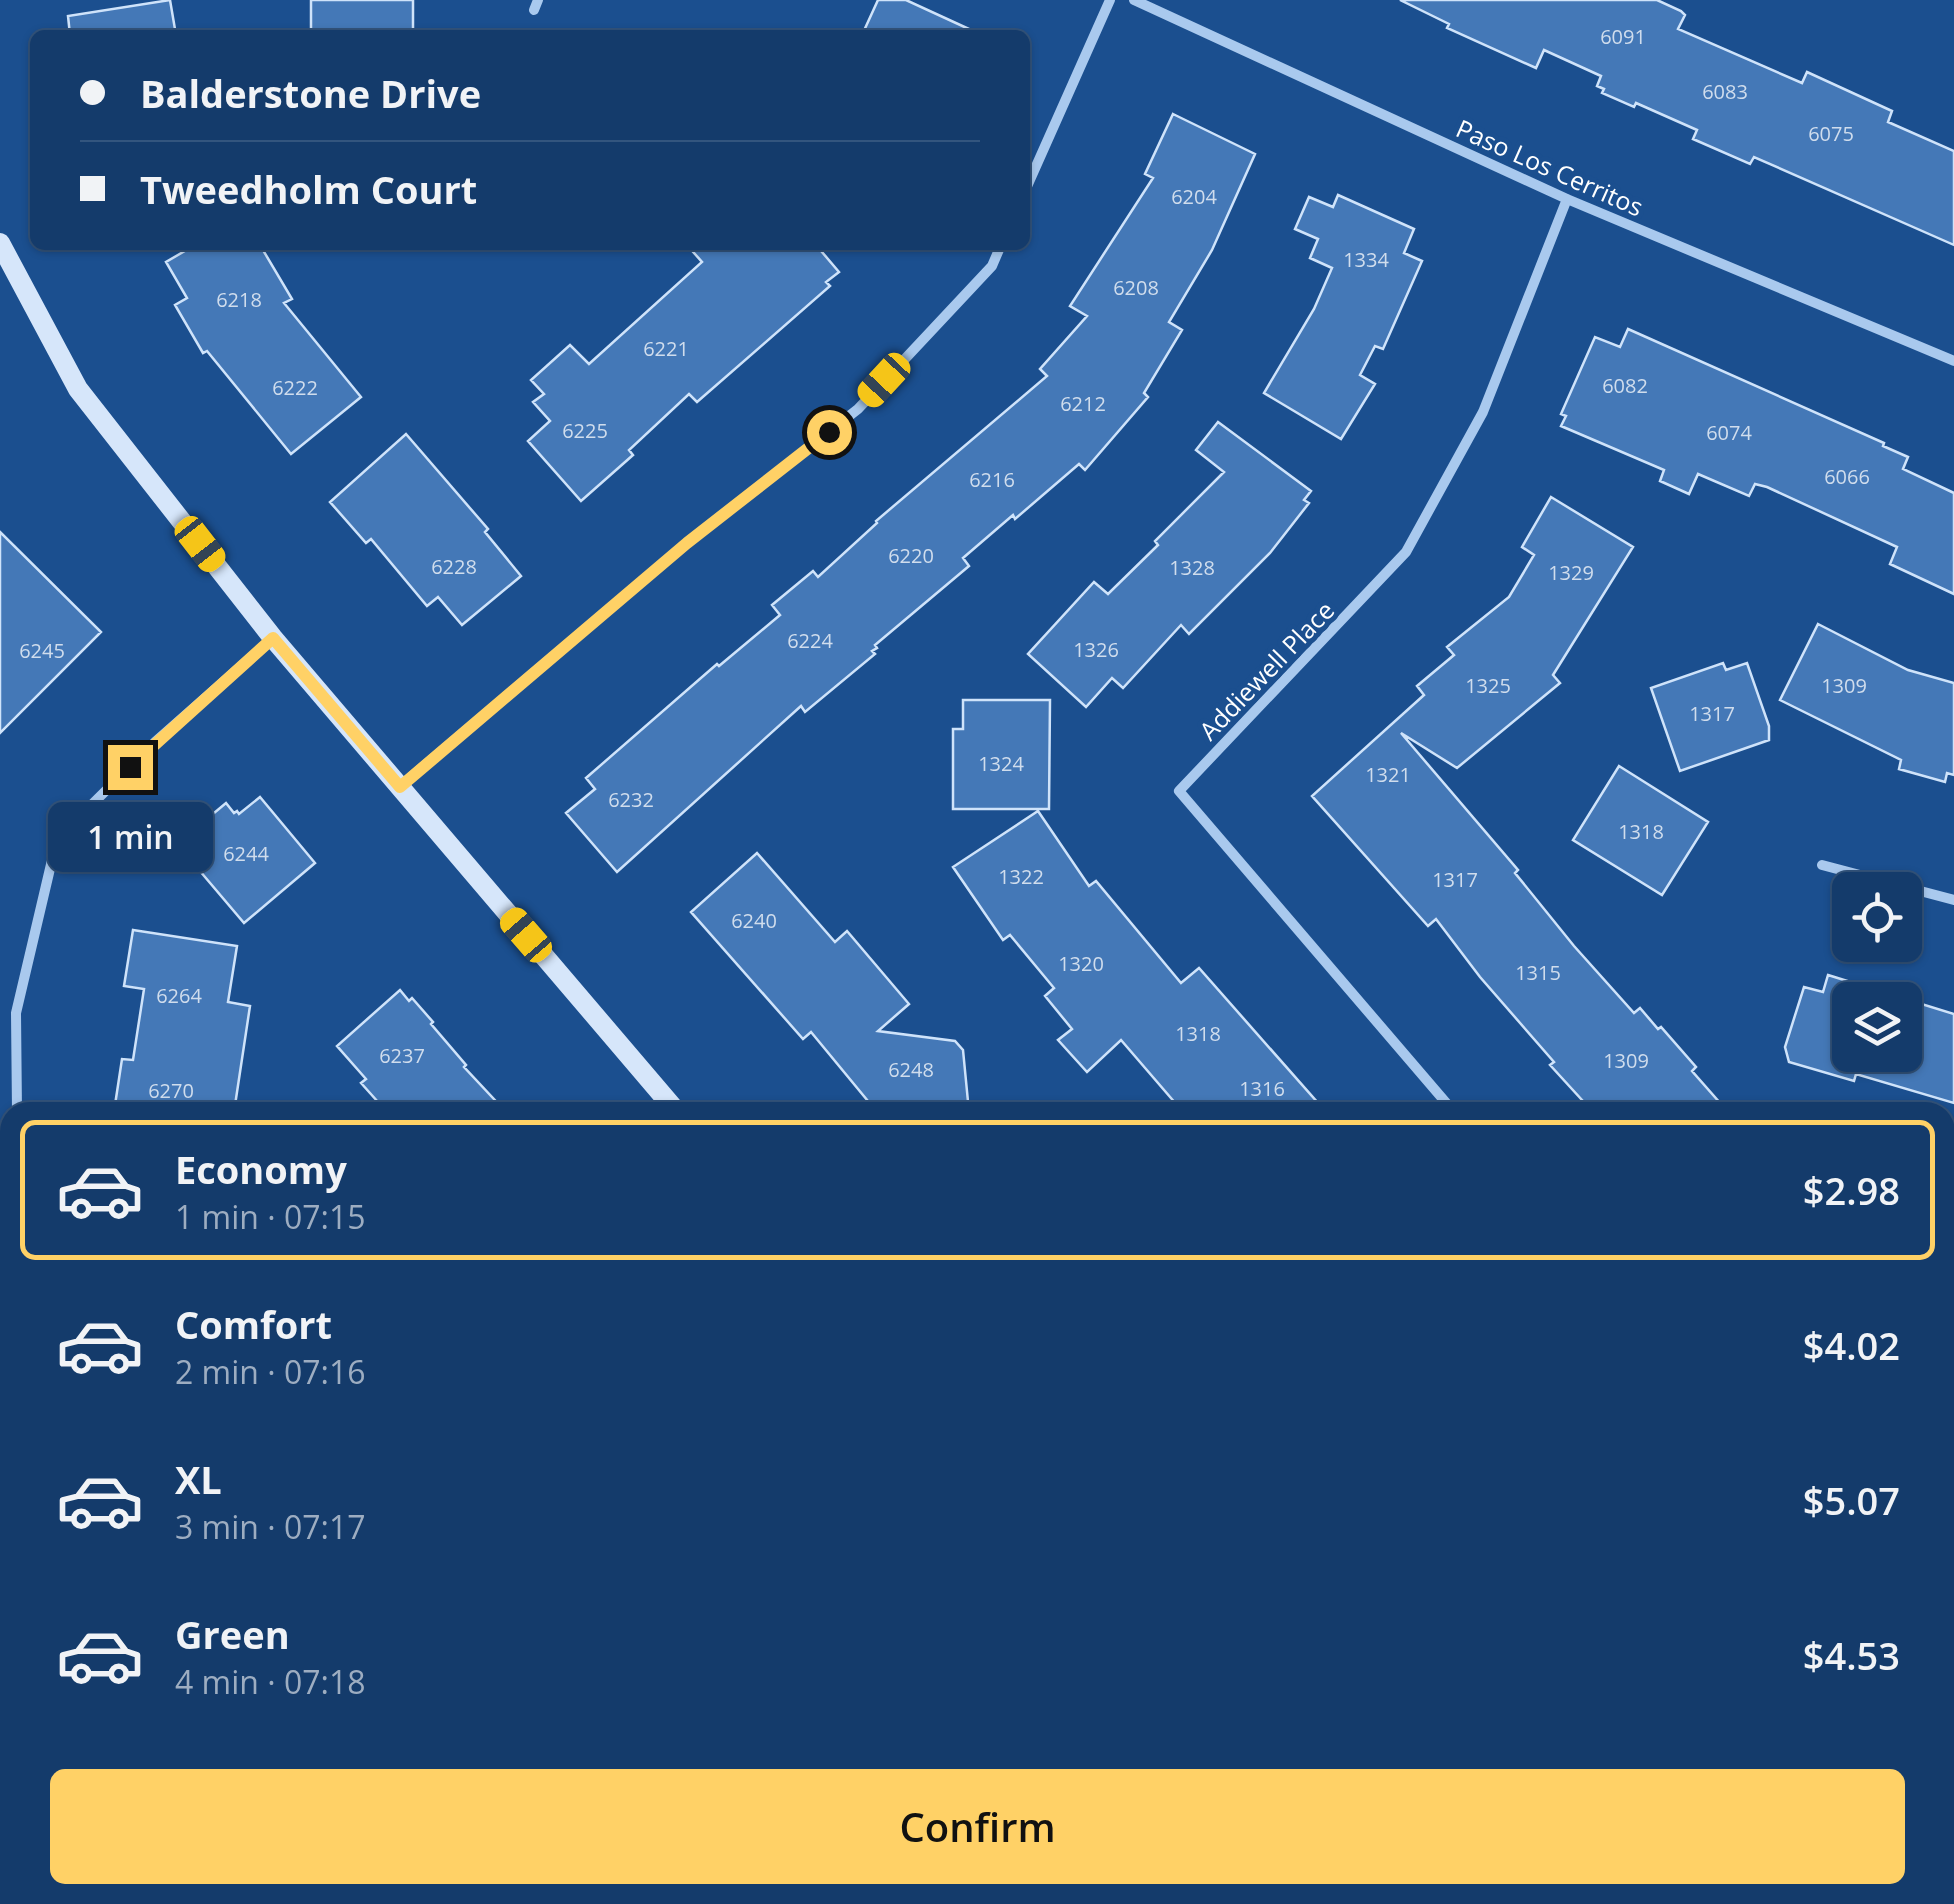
<!DOCTYPE html>
<meta charset="utf-8">
<style>
:root{--surface:#143b6b;--page:#214673;--text:#f1f3f6;--muted:#9dadc1;--line:#33557e;--accent:#ffd166}
body{margin:0;font-family:"Open Sans",sans-serif;background:var(--page);color:var(--text);height:100vh;display:flex;flex-direction:column;font-size:38px;white-space:nowrap}
*{box-sizing:border-box;margin:0}
p{font-size:32px;color:var(--muted)}
.icon{flex:none;width:55px;height:55px;fill:none;stroke:currentColor;stroke-width:2;stroke-linecap:round;stroke-linejoin:round}
.map{position:relative;flex:1;overflow:hidden}
.details{position:absolute;left:0px;top:1102px;width:1955px;height:802px;display:flex;flex-direction:column;background:var(--surface);border-radius:30px 30px 0 0;box-shadow:0 2px 8px #0004,0 0 0 2px var(--line)}
.details>*{flex:none}
.top-card{position:absolute;left:30px;top:30px;width:1000px;height:220px;border-radius:15px;box-shadow:0 2px 8px #0004,0 0 0 2px var(--line);display:grid;align-content:center;height:220px;padding:0 50px;background:var(--surface)}
.fabs{position:absolute;left:1832px;top:872px;display:grid;gap:20px}
.fabs a{display:grid;place-items:center;width:90px;height:90px;border-radius:15px;background:var(--surface);box-shadow:0 2px 8px #0004,0 0 0 2px var(--line);font-size:50px}
.end{position:absolute;width:45px;height:45px;margin:-22px;border:12px solid #ffd166;background:#111;box-shadow:0 0 0 5px #111}
.from{border-radius:50%}
.bubble{position:absolute;height:70px;border-radius:15px;background:var(--surface);box-shadow:0 2px 8px #0004,0 0 0 2px var(--line);font-size:32px;font-weight:600;line-height:70px;text-align:center}
.car{position:absolute;width:30px;height:60px;margin:-30px -15px;border-radius:12px;box-shadow:0 0 8px 2px #0007;background:linear-gradient(#f5c518 24%,#345 0 40%,#f5c518 0 76%,#345 0 86%,#f5c518 0)}
.top-card b{display:flex;align-items:center;gap:35px;height:95px;font-size:38px}
.top-card b+b{border-top:2px solid var(--line)}
.top-card i{width:25px;height:25px;background:var(--text)}
ul{padding:18px 0 0;list-style:none}
li{display:flex;align-items:center;gap:30px;height:140px;margin:0 20px 15px;padding:0 30px;border:5px solid transparent;border-radius:15px}
li div{flex:1}
li b{display:block;font-size:38px}
li em{font-style:normal;font-weight:600}
li.active{border-color:var(--accent)}
li>.icon{width:90px;height:90px;stroke-width:1.5}
.action{display:flex;gap:20px;margin-top:auto;padding:20px 50px}
.action a{flex:1;height:115px;border-radius:15px;background:var(--accent);color:#111;font-size:40px;font-weight:600;line-height:115px;text-align:center}
.map>svg:first-child{display:block}
.green{fill:#2e69ad}
.building{fill:#4478b7;stroke:#cfe3fa;stroke-width:2.5;fill-rule:evenodd}
.lines{fill:none;stroke-linecap:round;stroke-linejoin:round}
.path{stroke:#a9c9ee;stroke-width:6;stroke-dasharray:5 8;stroke-linecap:butt}
.street{stroke:#a9c9ee;stroke-width:10}
.secondary{stroke:#d6e6fa;stroke-width:20}
.route{stroke:#ffd166;stroke-width:12}
.labels{text-anchor:middle;dominant-baseline:central;stroke-width:10;stroke-linejoin:round;paint-order:stroke}
.number-label{font-size:20px;fill:#d0dded}
.street-label{font-size:25px;fill:#fff;stroke:#1b4f8f}
</style>
<div class="map">
<svg width="1954" height="1904" viewBox="0 0 1954 1904">
<rect width="100%" height="100%" fill="#1b4f8f"/>
<path class="green" d="M 0,1486 L 10,1487 L 10,1895 L 1221,1895 L 1228,1904 L 0,1904 Z"/>
<path class="building" d="M 170,0 L 176,35 L 70,35 L 68,16 Z
M 311,0 L 413,0 L 413,35 L 311,35 Z
M 878,0 L 906,0 L 982,35 L 862,35 Z
M 1400,0 L 1657,0 L 1681,11 L 1685,15 L 1678,29 L 1802,83 L 1807,72 L 1892,111 L 1888,122 L 1954,151 L 1954,245 L 1754,157 L 1750,164 L 1693,139 L 1697,130 L 1636,103 L 1634,107 L 1602,93 L 1604,89 L 1597,86 L 1601,76 L 1544,50 L 1536,68 L 1447,28 L 1449,24 Z
M 1173,114 L 1255,154 L 1212,250 L 1169,322 L 1182,330 L 1144,393 L 1148,397 L 1085,470 L 1079,464 L 1015,519 L 1013,515 L 963,558 L 969,566 L 875,645 L 877,648 L 872,651 L 875,654 L 805,712 L 801,706 L 617,872 L 566,813 L 595,789 L 586,778 L 717,664 L 719,666 L 780,615 L 772,605 L 813,571 L 818,577 L 877,523 L 876,521 L 1047,376 L 1040,369 L 1087,316 L 1070,306 L 1153,178 L 1145,174 Z
M 1338,195 L 1414,229 L 1404,253 L 1422,261 L 1383,349 L 1375,346 L 1360,375 L 1375,384 L 1341,439 L 1264,393 L 1314,309 L 1332,268 L 1310,258 L 1318,239 L 1295,229 L 1309,197 L 1333,207 Z
M 195,245 L 260,245 L 292,299 L 284,303 L 361,397 L 291,454 L 207,351 L 203,353 L 175,305 L 187,298 L 166,262 Z
M 687,245 L 816,245 L 839,272 L 826,282 L 830,286 L 697,402 L 689,394 L 629,450 L 633,455 L 581,501 L 528,441 L 550,421 L 533,402 L 544,394 L 531,380 L 570,345 L 589,364 L 702,262 Z
M 1628,329 L 1884,443 L 1883,446 L 1908,457 L 1903,469 L 1954,493 L 1954,594 L 1890,564 L 1897,547 L 1767,487 L 1755,484 L 1749,496 L 1698,474 L 1689,494 L 1660,481 L 1664,470 L 1561,426 L 1566,416 L 1561,414 L 1595,337 L 1620,347 Z
M 1218,422 L 1311,491 L 1304,500 L 1309,503 L 1270,553 L 1189,634 L 1181,625 L 1123,688 L 1112,678 L 1086,707 L 1028,654 L 1094,582 L 1108,594 L 1158,545 L 1155,541 L 1224,472 L 1196,450 Z
M 406,434 L 488,529 L 485,532 L 521,576 L 462,625 L 438,597 L 427,606 L 371,539 L 366,543 L 330,502 Z
M 1551,497 L 1633,547 L 1553,675 L 1560,683 L 1457,768 L 1401,733 L 1518,870 L 1515,873 L 1574,946 L 1634,1013 L 1640,1008 L 1658,1029 L 1661,1027 L 1696,1067 L 1692,1071 L 1728,1112 L 1593,1112 L 1550,1065 L 1554,1062 L 1480,977 L 1436,919 L 1428,926 L 1312,796 L 1424,695 L 1417,686 L 1454,655 L 1447,647 L 1509,597 L 1534,555 L 1522,547 Z
M 0,532 L 101,632 L 0,733 Z
M 1818,624 L 1908,670 L 1954,683 L 1954,775 L 1947,773 L 1945,782 L 1899,769 L 1901,760 L 1780,700 Z
M 1723,663 L 1726,670 L 1747,663 L 1769,726 L 1769,740 L 1680,771 L 1651,688 Z
M 963,700 L 1050,700 L 1049,809 L 953,809 L 953,729 L 963,729 Z
M 1619,766 L 1708,822 L 1662,895 L 1573,840 Z
M 260,797 L 315,863 L 244,923 L 177,844 L 226,803 L 234,813 L 237,811 L 239,814 Z
M 1038,811 L 1089,886 L 1096,881 L 1181,983 L 1199,968 L 1326,1112 L 1183,1112 L 1121,1040 L 1087,1072 L 1058,1040 L 1072,1029 L 1045,996 L 1054,988 L 1010,935 L 1003,940 L 953,867 Z
M 757,853 L 835,942 L 847,931 L 909,1004 L 878,1031 L 955,1041 L 963,1050 L 969,1112 L 877,1112 L 811,1032 L 803,1039 L 691,912 Z
M 133,930 L 237,946 L 228,1002 L 250,1006 L 234,1112 L 144,1112 L 144,1109 L 115,1105 L 122,1059 L 133,1060 L 144,989 L 124,986 Z
M 1828,975 L 1954,1014 L 1954,1103 L 1856,1074 L 1854,1081 L 1789,1062 L 1785,1047 L 1804,987 L 1823,992 ZM 1850,1000 L 1905,1000 L 1905,1055 L 1850,1055 Z
M 400,990 L 409,1001 L 412,998 L 433,1022 L 431,1024 L 466,1065 L 464,1067 L 506,1112 L 387,1112 L 361,1083 L 366,1079 L 337,1046 Z"/>
<g class="lines">
<path class="path" d="M 876,1895 L 889,1904"/>
<path class="street" d="M 1134,0 L 1567,199 L 1954,361
M 534,10 L 538,0
M 1025,191 L 1110,0
M 399,787 L 687,543 L 858,409 L 992,266 L 1001,245
M 1822,865 L 1954,900
M 17,1112 L 16,1013 L 57,839 L 155,742 L 273,638
M 1454,1112 L 1179,791 L 1406,552 L 1483,412 L 1567,199
M 1945,1572 L 1954,1573"/>
<path class="secondary" d="M 0,243 L 78,389 L 273,638 L 677,1112
M 1340,1895 L 1348,1904"/>
</g>
<g class="lines">
<path class="route" d="M 130,767 L 273,638 L 400,787 L 687,543 L 829,432"/>
</g>
<g class="labels">
<g class="number-label">
<text x="1623" y="36">6091</text>
<text x="1725" y="91">6083</text>
<text x="1831" y="133">6075</text>
<text x="1194" y="196">6204</text>
<text x="1366" y="259">1334</text>
<text x="1136" y="287">6208</text>
<text x="239" y="299">6218</text>
<text x="666" y="348">6221</text>
<text x="1625" y="385">6082</text>
<text x="295" y="387">6222</text>
<text x="1083" y="403">6212</text>
<text x="585" y="430">6225</text>
<text x="1729" y="432">6074</text>
<text x="1847" y="476">6066</text>
<text x="992" y="479">6216</text>
<text x="911" y="555">6220</text>
<text x="454" y="566">6228</text>
<text x="1192" y="567">1328</text>
<text x="1571" y="572">1329</text>
<text x="810" y="640">6224</text>
<text x="1096" y="649">1326</text>
<text x="42" y="650">6245</text>
<text x="1488" y="685">1325</text>
<text x="1844" y="685">1309</text>
<text x="1712" y="713">1317</text>
<text x="1001" y="763">1324</text>
<text x="1388" y="774">1321</text>
<text x="631" y="799">6232</text>
<text x="1641" y="831">1318</text>
<text x="246" y="853">6244</text>
<text x="1021" y="876">1322</text>
<text x="1455" y="879">1317</text>
<text x="754" y="920">6240</text>
<text x="1081" y="963">1320</text>
<text x="1538" y="972">1315</text>
<text x="179" y="995">6264</text>
<text x="1198" y="1033">1318</text>
<text x="402" y="1055">6237</text>
<text x="1626" y="1060">1309</text>
<text x="911" y="1069">6248</text>
<text x="1262" y="1088">1316</text>
<text x="171" y="1090">6270</text>
</g>
<g class="street-label">
<text transform="translate(1550 167) rotate(24)">Paso Los Cerritos</text>
<text transform="translate(1266 670) rotate(-46)">Addiewell Place</text>
</g>
</g>
</svg>
<div class="fabs">
<a><svg class="icon" aria-label="locate" viewBox="0 0 24 24"><circle cx="12" cy="12" r="6"/><path d="M12 2v4M12 18v4M2 12h4M18 12h4"/></svg></a>
<a><svg class="icon" aria-label="layers" viewBox="0 0 24 24"><path d="M12 4l9 5-9 5-9-5zM3 14l9 5 9-5"/></svg></a>
</div>
<i class="end from" style="left:829px;top:432px"></i>
<i class="end" style="left:130px;top:767px"></i>
<div class="bubble" style="left:48px;top:802px;width:165px">1 min</div>
<i class="car" style="left:884px;top:380px;rotate:223deg"></i>
<i class="car" style="left:200px;top:544px;rotate:142deg"></i>
<i class="car" style="left:526px;top:935px;rotate:319deg"></i>
<div class="top-card">
<b><i class="from"></i>Balderstone Drive</b>
<b><i></i>Tweedholm Court</b>
</div>
<section class="details">
<ul>
<li class="active"><svg class="icon" aria-label="car" viewBox="0 0 24 24"><path d="M5 17H2v-5l4-1 3-4h7l3 4 3 1v5h-3M9 17h6M6 11h13"/><circle cx="7" cy="17" r="2"/><circle cx="17" cy="17" r="2"/></svg><div><b>Economy</b><p>1 min · 07:15</p></div><em>$2.98</em></li>
<li><svg class="icon" aria-label="car" viewBox="0 0 24 24"><path d="M5 17H2v-5l4-1 3-4h7l3 4 3 1v5h-3M9 17h6M6 11h13"/><circle cx="7" cy="17" r="2"/><circle cx="17" cy="17" r="2"/></svg><div><b>Comfort</b><p>2 min · 07:16</p></div><em>$4.02</em></li>
<li><svg class="icon" aria-label="car" viewBox="0 0 24 24"><path d="M5 17H2v-5l4-1 3-4h7l3 4 3 1v5h-3M9 17h6M6 11h13"/><circle cx="7" cy="17" r="2"/><circle cx="17" cy="17" r="2"/></svg><div><b>XL</b><p>3 min · 07:17</p></div><em>$5.07</em></li>
<li><svg class="icon" aria-label="car" viewBox="0 0 24 24"><path d="M5 17H2v-5l4-1 3-4h7l3 4 3 1v5h-3M9 17h6M6 11h13"/><circle cx="7" cy="17" r="2"/><circle cx="17" cy="17" r="2"/></svg><div><b>Green</b><p>4 min · 07:18</p></div><em>$4.53</em></li>
</ul>
<div class="action"><a>Confirm</a></div>
</section>
</div>
